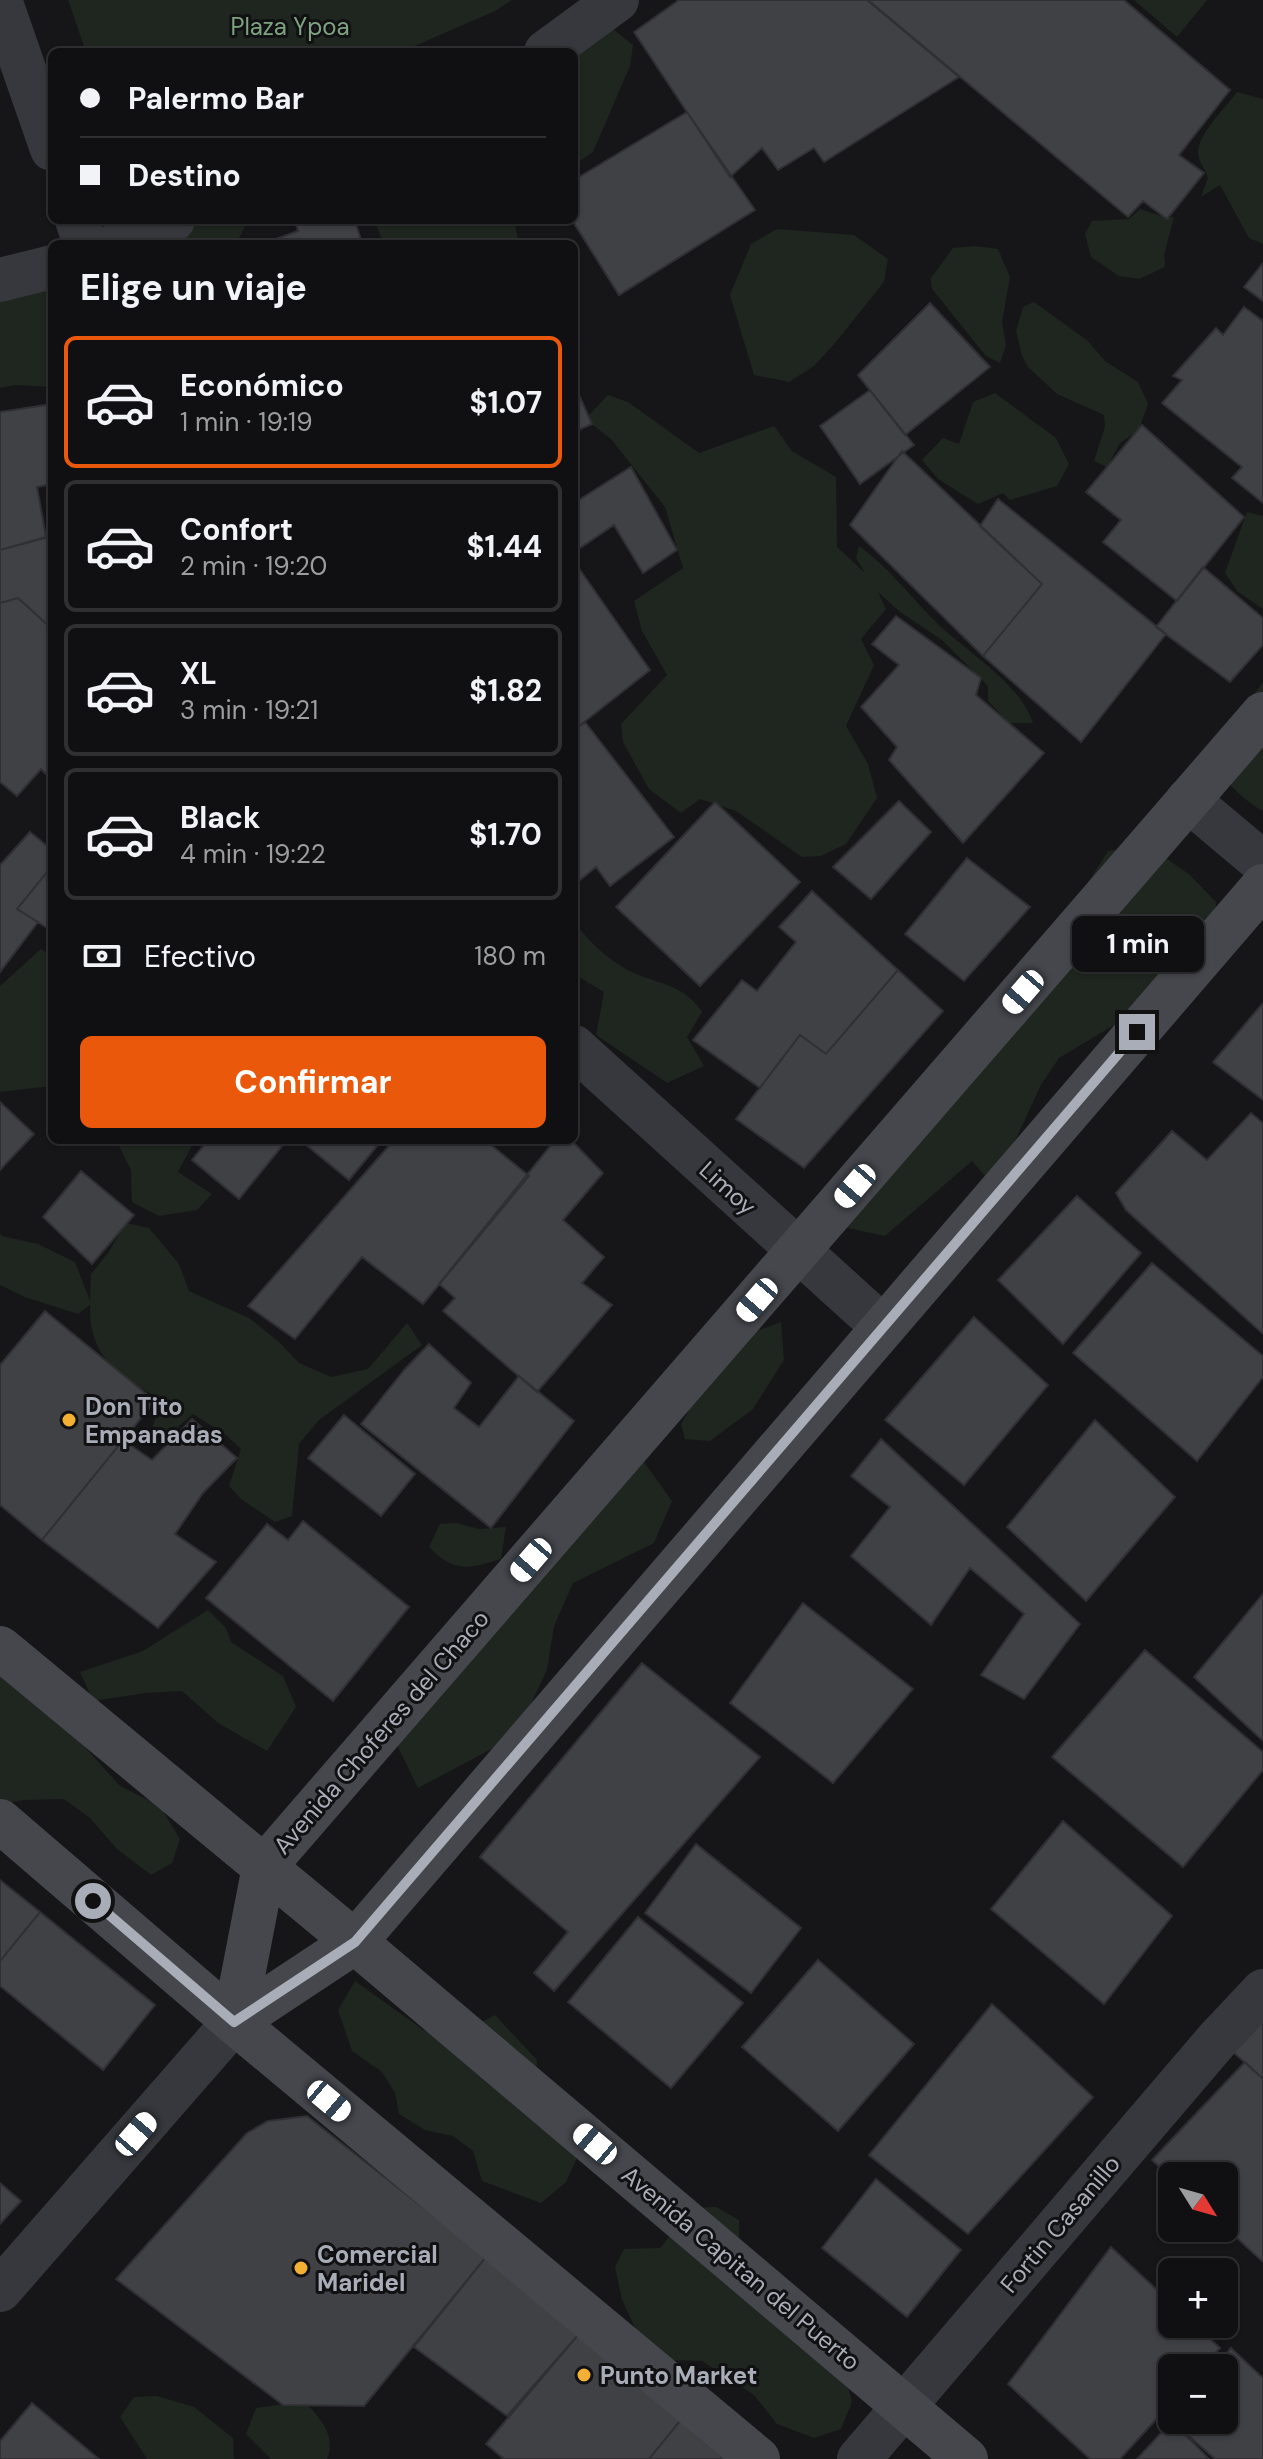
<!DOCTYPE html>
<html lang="es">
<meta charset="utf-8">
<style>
:root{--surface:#101012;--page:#1e1e20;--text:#f1f3f6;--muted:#9c9d9f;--line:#303032;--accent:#ea580c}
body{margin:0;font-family:"DM Sans",sans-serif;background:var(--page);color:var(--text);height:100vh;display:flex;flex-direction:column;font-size:30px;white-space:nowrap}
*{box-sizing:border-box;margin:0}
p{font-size:26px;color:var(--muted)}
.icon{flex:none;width:44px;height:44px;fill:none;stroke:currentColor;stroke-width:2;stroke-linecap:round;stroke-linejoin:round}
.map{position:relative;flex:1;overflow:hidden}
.panel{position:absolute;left:48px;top:240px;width:530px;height:904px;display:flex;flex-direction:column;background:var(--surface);border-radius:12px;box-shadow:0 2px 6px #0004,0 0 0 2px var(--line)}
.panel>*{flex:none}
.hud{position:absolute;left:48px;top:48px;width:530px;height:176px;border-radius:12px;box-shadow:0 2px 6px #0004,0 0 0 2px var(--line);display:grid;align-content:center;height:176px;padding:0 32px;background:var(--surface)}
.needle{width:52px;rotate:127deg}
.tools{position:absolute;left:1158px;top:2162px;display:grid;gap:16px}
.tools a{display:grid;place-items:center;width:80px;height:80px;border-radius:12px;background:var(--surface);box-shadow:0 2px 6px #0004,0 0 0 2px var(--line);font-size:40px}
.end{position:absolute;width:36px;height:36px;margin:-18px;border:10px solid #a8adb8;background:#111;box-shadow:0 0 0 4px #111}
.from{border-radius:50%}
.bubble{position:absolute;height:56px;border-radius:12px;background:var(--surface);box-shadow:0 2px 6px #0004,0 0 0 2px var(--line);font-size:26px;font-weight:700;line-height:56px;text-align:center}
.car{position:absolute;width:24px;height:48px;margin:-24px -12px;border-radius:10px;box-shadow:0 0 6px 2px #0007;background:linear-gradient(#fff 24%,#345 0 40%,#fff 0 76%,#345 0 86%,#fff 0)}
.hud b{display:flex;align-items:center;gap:28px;height:76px;font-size:30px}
.hud b+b{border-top:2px solid var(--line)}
.hud i{width:20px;height:20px;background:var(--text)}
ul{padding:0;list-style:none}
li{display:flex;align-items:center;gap:24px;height:132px;margin:0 16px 12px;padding:0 16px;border:4px solid var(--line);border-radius:12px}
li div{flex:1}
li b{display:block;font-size:30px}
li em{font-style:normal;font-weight:700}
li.selected{border-color:var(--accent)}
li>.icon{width:72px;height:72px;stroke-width:1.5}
h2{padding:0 32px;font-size:36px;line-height:96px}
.pay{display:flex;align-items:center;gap:20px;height:88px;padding:0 32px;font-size:30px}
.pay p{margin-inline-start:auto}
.cta{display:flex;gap:16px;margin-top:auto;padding:16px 32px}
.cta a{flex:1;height:92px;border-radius:12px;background:var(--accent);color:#fff;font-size:32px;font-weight:700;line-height:92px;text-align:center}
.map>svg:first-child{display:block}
.green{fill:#1e261f}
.building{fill:#404145;stroke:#303034;stroke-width:2}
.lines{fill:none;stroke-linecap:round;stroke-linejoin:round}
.street{stroke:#37383d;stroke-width:44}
.secondary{stroke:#45474d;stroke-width:44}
.route{stroke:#a8adb8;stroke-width:10}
.poi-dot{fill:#f2b134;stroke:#111113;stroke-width:3}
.labels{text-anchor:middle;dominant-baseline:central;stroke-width:6;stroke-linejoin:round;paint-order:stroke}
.park-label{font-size:24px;fill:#7fa381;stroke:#111113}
.street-label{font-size:24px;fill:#a8adb8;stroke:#111113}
.poi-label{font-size:24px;font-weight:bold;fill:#a8adb8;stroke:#111113;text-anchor:start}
</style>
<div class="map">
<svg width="1263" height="2459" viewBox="0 0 1263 2459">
<rect width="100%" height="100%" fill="#161618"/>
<path class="green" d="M 68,0 L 512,0 L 495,11 L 401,52 L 86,52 Z
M 1134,0 L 1207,0 L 1177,37 Z
M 614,30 L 633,45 L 630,66 L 593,152 L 574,165 L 574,52 L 594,39 Z
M 1237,92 L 1263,99 L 1263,244 L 1249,238 L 1220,185 L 1201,197 L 1208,178 C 1206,170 1198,161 1198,153 C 1197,135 1226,107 1237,92 Z
M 1140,209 L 1167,218 L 1174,217 L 1164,255 L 1165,267 L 1139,279 L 1119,276 L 1091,257 L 1085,234 L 1092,221 L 1129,219 Z
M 150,220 L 248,220 L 236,244 L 165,244 Z
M 380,220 L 454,220 L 458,225 L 472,220 L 514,220 L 519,244 L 384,244 L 377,227 Z
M 777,229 L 854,235 L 888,259 L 884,282 L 835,343 L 814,366 L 789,382 L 754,375 L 730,295 L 751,244 Z
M 975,246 L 998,249 L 1010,277 L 1002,322 L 1006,345 L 1000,363 L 986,356 L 932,289 L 931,278 L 953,248 Z
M 0,265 L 52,269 L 52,387 L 15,385 L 0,388 Z
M 1034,302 L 1088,341 L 1105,361 L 1138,382 L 1148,404 L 1139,430 L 1120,443 L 1107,467 L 1094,461 L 1105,427 L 1104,415 L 1057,394 L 1028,367 L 1022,356 L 1016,331 L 1023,307 Z
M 995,393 L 1056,438 L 1069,464 L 1057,486 L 1010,500 L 1003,493 L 978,504 L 938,479 L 922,460 L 943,438 L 959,444 L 973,402 Z
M 608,395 L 628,402 L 699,453 L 774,426 L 792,451 L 836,477 L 837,547 L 865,573 L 856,558 L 859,546 C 890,568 912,599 939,625 C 969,653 1021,685 1033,723 L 1009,723 L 988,701 L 988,686 L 942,640 L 900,612 L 878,592 L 886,609 L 861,639 L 874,665 L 846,726 L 868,764 L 877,798 L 846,844 L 821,856 L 802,857 L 736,811 L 700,799 L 681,813 L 649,789 L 623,742 L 621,724 L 667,675 L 642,631 L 634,601 L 683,568 L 665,507 L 611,439 L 585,419 Z
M 1247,512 L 1263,516 L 1263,609 L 1238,592 L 1225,573 Z
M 1263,682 L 1263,810 L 1261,810 C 1234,793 1225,780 1210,753 Z
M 1149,846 L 1190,875 L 1216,902 L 1213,966 L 1059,1058 L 1041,1085 L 994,1186 L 972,1161 L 885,1236 L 843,1227 L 1064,920 L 1108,851 Z
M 574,921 C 588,941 605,957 626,969 C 654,985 682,981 702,1012 L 687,1037 L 704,1066 L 667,1083 L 596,1035 L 604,992 L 574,974 Z
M 41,949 L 52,956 L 52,1086 L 0,1092 L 0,986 Z
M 116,1140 L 195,1140 L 178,1172 L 212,1194 L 197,1210 L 159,1216 L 132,1202 L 131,1170 Z
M 126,1223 L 149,1228 L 179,1264 L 189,1291 L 249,1318 L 278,1341 L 299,1363 L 331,1377 L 368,1369 L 407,1323 L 422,1345 L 319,1420 L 299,1444 L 292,1516 L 275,1522 L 241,1499 L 229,1486 L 241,1449 L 226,1435 L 193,1414 L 162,1441 L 151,1431 L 162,1399 C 119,1379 88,1355 90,1305 L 78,1314 L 25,1297 L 0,1285 L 0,1233 L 2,1236 L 38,1244 L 75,1262 L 90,1301 L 91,1274 L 108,1253 Z
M 781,1322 L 784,1360 L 753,1409 L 710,1441 L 685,1439 L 681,1424 L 706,1380 L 738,1338 Z
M 644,1462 L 672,1501 L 654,1543 L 573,1583 L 554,1626 L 547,1670 L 528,1710 L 499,1745 L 418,1788 L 398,1747 L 411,1699 Z
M 456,1523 L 479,1529 L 506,1527 L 501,1559 C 469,1569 454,1573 429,1547 L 440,1524 Z
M 208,1610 L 226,1628 L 231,1642 L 283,1676 L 296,1707 L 267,1751 L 218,1723 L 182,1691 L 146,1693 L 93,1701 L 80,1672 L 143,1651 Z
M 0,1673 L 65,1725 L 120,1786 L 160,1806 L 180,1839 L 172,1863 L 151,1875 L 117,1849 L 90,1818 L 64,1799 L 24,1800 L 0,1804 Z
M 355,1981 L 425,2031 L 462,2032 L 495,2015 L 537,2060 L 534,2115 L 581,2149 L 566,2182 L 541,2203 L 482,2181 L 473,2151 L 453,2136 L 425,2130 L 399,2114 L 395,2093 L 382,2072 L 352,2051 L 338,2010 Z
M 716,2207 L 739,2220 L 739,2265 L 845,2374 L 852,2402 L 841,2429 L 814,2438 L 777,2424 L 754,2395 L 702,2361 L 666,2360 L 638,2334 L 622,2300 L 615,2267 L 624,2249 L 660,2248 L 692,2208 Z
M 157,2396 L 194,2407 L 233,2438 L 234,2459 L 147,2459 L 120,2417 L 134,2397 Z
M 304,2401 C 320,2418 337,2436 327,2459 L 271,2459 L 246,2434 L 256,2408 Z"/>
<path class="building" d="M 679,0 L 867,0 L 959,77 L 824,162 L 814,148 L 778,170 L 762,148 L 730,177 L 634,32 Z
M 868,0 L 1124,0 L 1230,90 L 1179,155 L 1204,173 L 1167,219 L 1143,201 L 1128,217 Z
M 687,112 L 755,210 L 619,295 L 572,220 L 574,180 Z
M 295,220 L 355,220 L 362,244 L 262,244 L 298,231 Z
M 1263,263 L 1263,301 L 1244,287 Z
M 930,303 L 990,367 L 905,435 L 858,375 Z
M 1244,307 L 1263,321 L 1263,503 L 1232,478 L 1242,467 L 1162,403 L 1182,380 L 1173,376 L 1216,328 L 1223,335 Z
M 574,384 L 592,424 L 574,432 Z
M 870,390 L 914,445 L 860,484 L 820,426 Z
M 52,404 L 52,484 L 37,487 L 46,537 L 0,550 L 0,412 Z
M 1142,425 L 1244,517 L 1177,601 L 1103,542 L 1121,520 L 1086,492 Z
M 902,451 L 1042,584 L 983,656 L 850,525 Z
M 631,467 L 677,550 L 643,573 L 614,525 L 574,552 L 574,503 Z
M 998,499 L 1166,634 L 1081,742 L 983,656 L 1042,584 L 980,526 Z
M 52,536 L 52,629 L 18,598 L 0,603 L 0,550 Z
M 578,567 L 650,670 L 574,730 L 574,569 Z
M 1203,567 L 1263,618 L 1263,645 L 1230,682 L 1156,627 Z
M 18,598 L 52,629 L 52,780 L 41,769 L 17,796 L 0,782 L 0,603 Z
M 896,616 L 981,678 L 976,695 L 1044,753 L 963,843 L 889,760 L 897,747 L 861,707 L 899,665 L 872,644 Z
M 585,722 L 674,837 L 610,886 L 596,867 L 574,885 L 574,730 Z
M 899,801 L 931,832 L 871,899 L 833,867 Z
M 715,802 L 800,882 L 700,986 L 616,907 Z
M 30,832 L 52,850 L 52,866 L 17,909 L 38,922 L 0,972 L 0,865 Z
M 967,858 L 1030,907 L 964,981 L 905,934 Z
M 52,866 L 52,931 L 17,909 Z
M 812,891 L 898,970 L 826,1054 L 800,1035 L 760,1088 L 693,1040 L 742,980 L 757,991 L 796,942 L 779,927 Z
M 898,970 L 943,1011 L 804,1168 L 736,1119 L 800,1035 L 826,1054 Z
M 1263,1003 L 1263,1100 L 1213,1062 Z
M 0,1102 L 34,1134 L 0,1170 Z
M 1251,1113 L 1263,1123 L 1263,1334 L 1126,1210 L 1116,1193 L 1172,1131 L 1207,1160 Z
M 208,1140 L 287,1140 L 239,1199 L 192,1160 Z
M 300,1140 L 382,1140 L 349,1180 Z
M 394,1140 L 485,1140 L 529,1176 L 423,1304 L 362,1257 L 295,1339 L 248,1306 Z
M 555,1140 L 571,1140 L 603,1173 L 563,1220 L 604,1257 L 582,1283 L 612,1305 L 537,1392 L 443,1311 L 455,1298 L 439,1284 Z
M 81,1171 L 134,1215 L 92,1264 L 43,1217 Z
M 1077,1196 L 1141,1253 L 1063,1344 L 998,1280 Z
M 1152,1263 L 1263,1356 L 1263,1377 L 1197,1461 L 1073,1353 Z
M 45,1311 L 155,1401 L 42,1540 L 0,1505 L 0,1365 Z
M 974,1317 L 1048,1385 L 964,1485 L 885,1420 Z
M 429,1344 L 471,1383 L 454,1408 L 479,1427 L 519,1376 L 574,1421 L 491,1528 L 361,1424 L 405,1369 Z
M 344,1415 L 415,1474 L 381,1516 L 308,1458 Z
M 192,1419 L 237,1458 L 203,1493 L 175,1534 L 216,1562 L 158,1628 L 42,1540 L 123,1440 L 152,1460 Z
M 1095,1420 L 1175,1497 L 1086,1601 L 1007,1527 Z
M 881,1439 L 1080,1624 L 1024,1699 L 981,1675 L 1024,1614 L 970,1568 L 931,1625 L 851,1556 L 890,1507 L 851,1476 Z
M 303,1521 L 409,1607 L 333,1701 L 206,1598 L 267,1524 L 288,1540 Z
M 1263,1594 L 1263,1741 L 1194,1677 Z
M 803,1603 L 913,1689 L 833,1783 L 730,1703 Z
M 1145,1650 L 1263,1752 L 1263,1770 L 1183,1867 L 1052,1757 Z
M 642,1663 L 760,1757 L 554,1991 L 534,1973 L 568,1932 L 480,1857 Z
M 1063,1821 L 1172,1916 L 1104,2004 L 991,1909 Z
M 696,1844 L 801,1928 L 751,1993 L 645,1913 Z
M 0,1880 L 40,1912 L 0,1961 Z
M 40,1912 L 155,2005 L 103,2070 L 0,1986 L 0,1961 Z
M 638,1917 L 743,2003 L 671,2088 L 568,2002 Z
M 818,1960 L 914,2044 L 838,2131 L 742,2047 Z
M 992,2004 L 1093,2097 L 968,2234 L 869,2155 Z
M 1263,2005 L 1263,2079 L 1222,2042 Z
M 1245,2062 L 1263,2079 L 1263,2262 L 1224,2226 L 1224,2176 L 1172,2176 L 1172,2179 L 1152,2160 Z
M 307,2116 L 486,2257 L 364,2406 L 283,2405 L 116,2279 L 247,2133 L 268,2121 Z
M 876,2179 L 961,2250 L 907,2317 L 822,2248 Z
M 0,2183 L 21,2201 L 0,2224 Z
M 1111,2247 L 1172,2304 L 1172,2324 L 1194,2324 L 1220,2348 L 1202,2368 L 1172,2368 L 1172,2402 L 1120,2459 L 1090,2459 L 1008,2384 Z
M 486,2257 L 578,2335 L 507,2416 L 414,2347 Z
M 578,2335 L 680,2421 L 649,2459 L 504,2459 L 486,2444 Z
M 1231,2348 L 1263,2378 L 1263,2459 L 1215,2459 L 1172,2421 L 1224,2420 L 1224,2368 L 1215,2368 Z
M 32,2403 L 99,2459 L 0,2459 L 0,2441 Z
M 680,2421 L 725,2459 L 649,2459 Z
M 1172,2421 L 1209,2459 L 1137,2459 Z"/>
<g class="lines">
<path class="street" d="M 0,0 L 52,149
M 546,52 L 617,0
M 77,220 L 85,244
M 117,244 L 173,220
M 0,280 L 52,267
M 1188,800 L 1263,863
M 574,1047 L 883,1327
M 0,2290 L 234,2022
M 859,2459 L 1217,2040 L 1263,1991"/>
<path class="secondary" d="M 0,1648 L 355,1942 L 966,2459
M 0,1821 L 234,2022 L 758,2459
M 234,2022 L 264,1867 L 1263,714
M 234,2022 L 355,1942 L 1263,886"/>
</g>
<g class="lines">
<path class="route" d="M 93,1901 L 234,2022 L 355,1942 L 1137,1032"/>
</g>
<g class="poi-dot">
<circle cx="69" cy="1420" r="8"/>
<circle cx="301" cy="2268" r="8"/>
<circle cx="584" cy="2375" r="8"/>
</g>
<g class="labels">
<g class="park-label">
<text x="290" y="26">Plaza Ypoa</text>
</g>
<g class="street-label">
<text transform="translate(728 1188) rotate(42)">Limoy</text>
<text transform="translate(381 1732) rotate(-49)">Avenida Choferes del Chaco</text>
<text transform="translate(1060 2224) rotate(-50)">Fortin Casanillo</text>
<text transform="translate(741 2268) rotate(40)">Avenida Capitan del Puerto</text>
</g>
<g class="poi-label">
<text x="85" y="1406">Don Tito<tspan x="85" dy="28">Empanadas</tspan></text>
<text x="317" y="2254">Comercial<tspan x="317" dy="28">Maridel</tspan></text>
<text x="600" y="2375">Punto Market</text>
</g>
</g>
</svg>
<div class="tools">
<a><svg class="needle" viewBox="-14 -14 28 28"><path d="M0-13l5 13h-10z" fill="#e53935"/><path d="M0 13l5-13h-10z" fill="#9c9d9f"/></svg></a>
<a>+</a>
<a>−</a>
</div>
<i class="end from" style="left:93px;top:1901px"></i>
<i class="end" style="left:1137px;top:1032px"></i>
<div class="bubble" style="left:1072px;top:916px;width:132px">1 min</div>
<i class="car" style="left:1023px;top:992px;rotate:221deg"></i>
<i class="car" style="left:855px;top:1186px;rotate:221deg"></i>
<i class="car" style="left:757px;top:1300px;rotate:221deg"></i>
<i class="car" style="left:531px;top:1560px;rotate:221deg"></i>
<i class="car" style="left:329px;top:2101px;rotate:130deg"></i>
<i class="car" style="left:136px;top:2134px;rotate:41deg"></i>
<i class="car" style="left:595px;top:2144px;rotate:310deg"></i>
<div class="hud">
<b><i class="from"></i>Palermo Bar</b>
<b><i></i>Destino</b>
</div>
<section class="panel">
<h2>Elige un viaje</h2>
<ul>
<li class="selected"><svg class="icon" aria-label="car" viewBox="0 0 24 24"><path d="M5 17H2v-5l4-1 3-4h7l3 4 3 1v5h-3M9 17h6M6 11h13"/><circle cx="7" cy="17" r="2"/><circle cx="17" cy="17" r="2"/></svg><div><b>Económico</b><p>1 min · 19:19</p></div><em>$1.07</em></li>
<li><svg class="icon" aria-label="car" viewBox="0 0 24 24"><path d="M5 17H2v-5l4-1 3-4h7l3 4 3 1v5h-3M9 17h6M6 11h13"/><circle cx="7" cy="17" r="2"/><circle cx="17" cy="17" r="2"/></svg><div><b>Confort</b><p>2 min · 19:20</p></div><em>$1.44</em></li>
<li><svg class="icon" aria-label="car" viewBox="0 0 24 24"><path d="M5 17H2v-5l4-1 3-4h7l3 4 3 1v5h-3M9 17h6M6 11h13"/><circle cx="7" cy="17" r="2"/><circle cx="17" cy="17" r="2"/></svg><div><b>XL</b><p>3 min · 19:21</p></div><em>$1.82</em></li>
<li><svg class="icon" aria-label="car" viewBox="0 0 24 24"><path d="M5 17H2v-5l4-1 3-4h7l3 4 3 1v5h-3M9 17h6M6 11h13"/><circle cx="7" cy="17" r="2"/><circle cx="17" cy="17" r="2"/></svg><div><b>Black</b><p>4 min · 19:22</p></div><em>$1.70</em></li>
</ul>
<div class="pay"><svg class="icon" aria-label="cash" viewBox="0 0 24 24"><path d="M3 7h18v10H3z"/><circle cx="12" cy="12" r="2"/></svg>Efectivo<p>180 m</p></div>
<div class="cta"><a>Confirmar</a></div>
</section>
</div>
